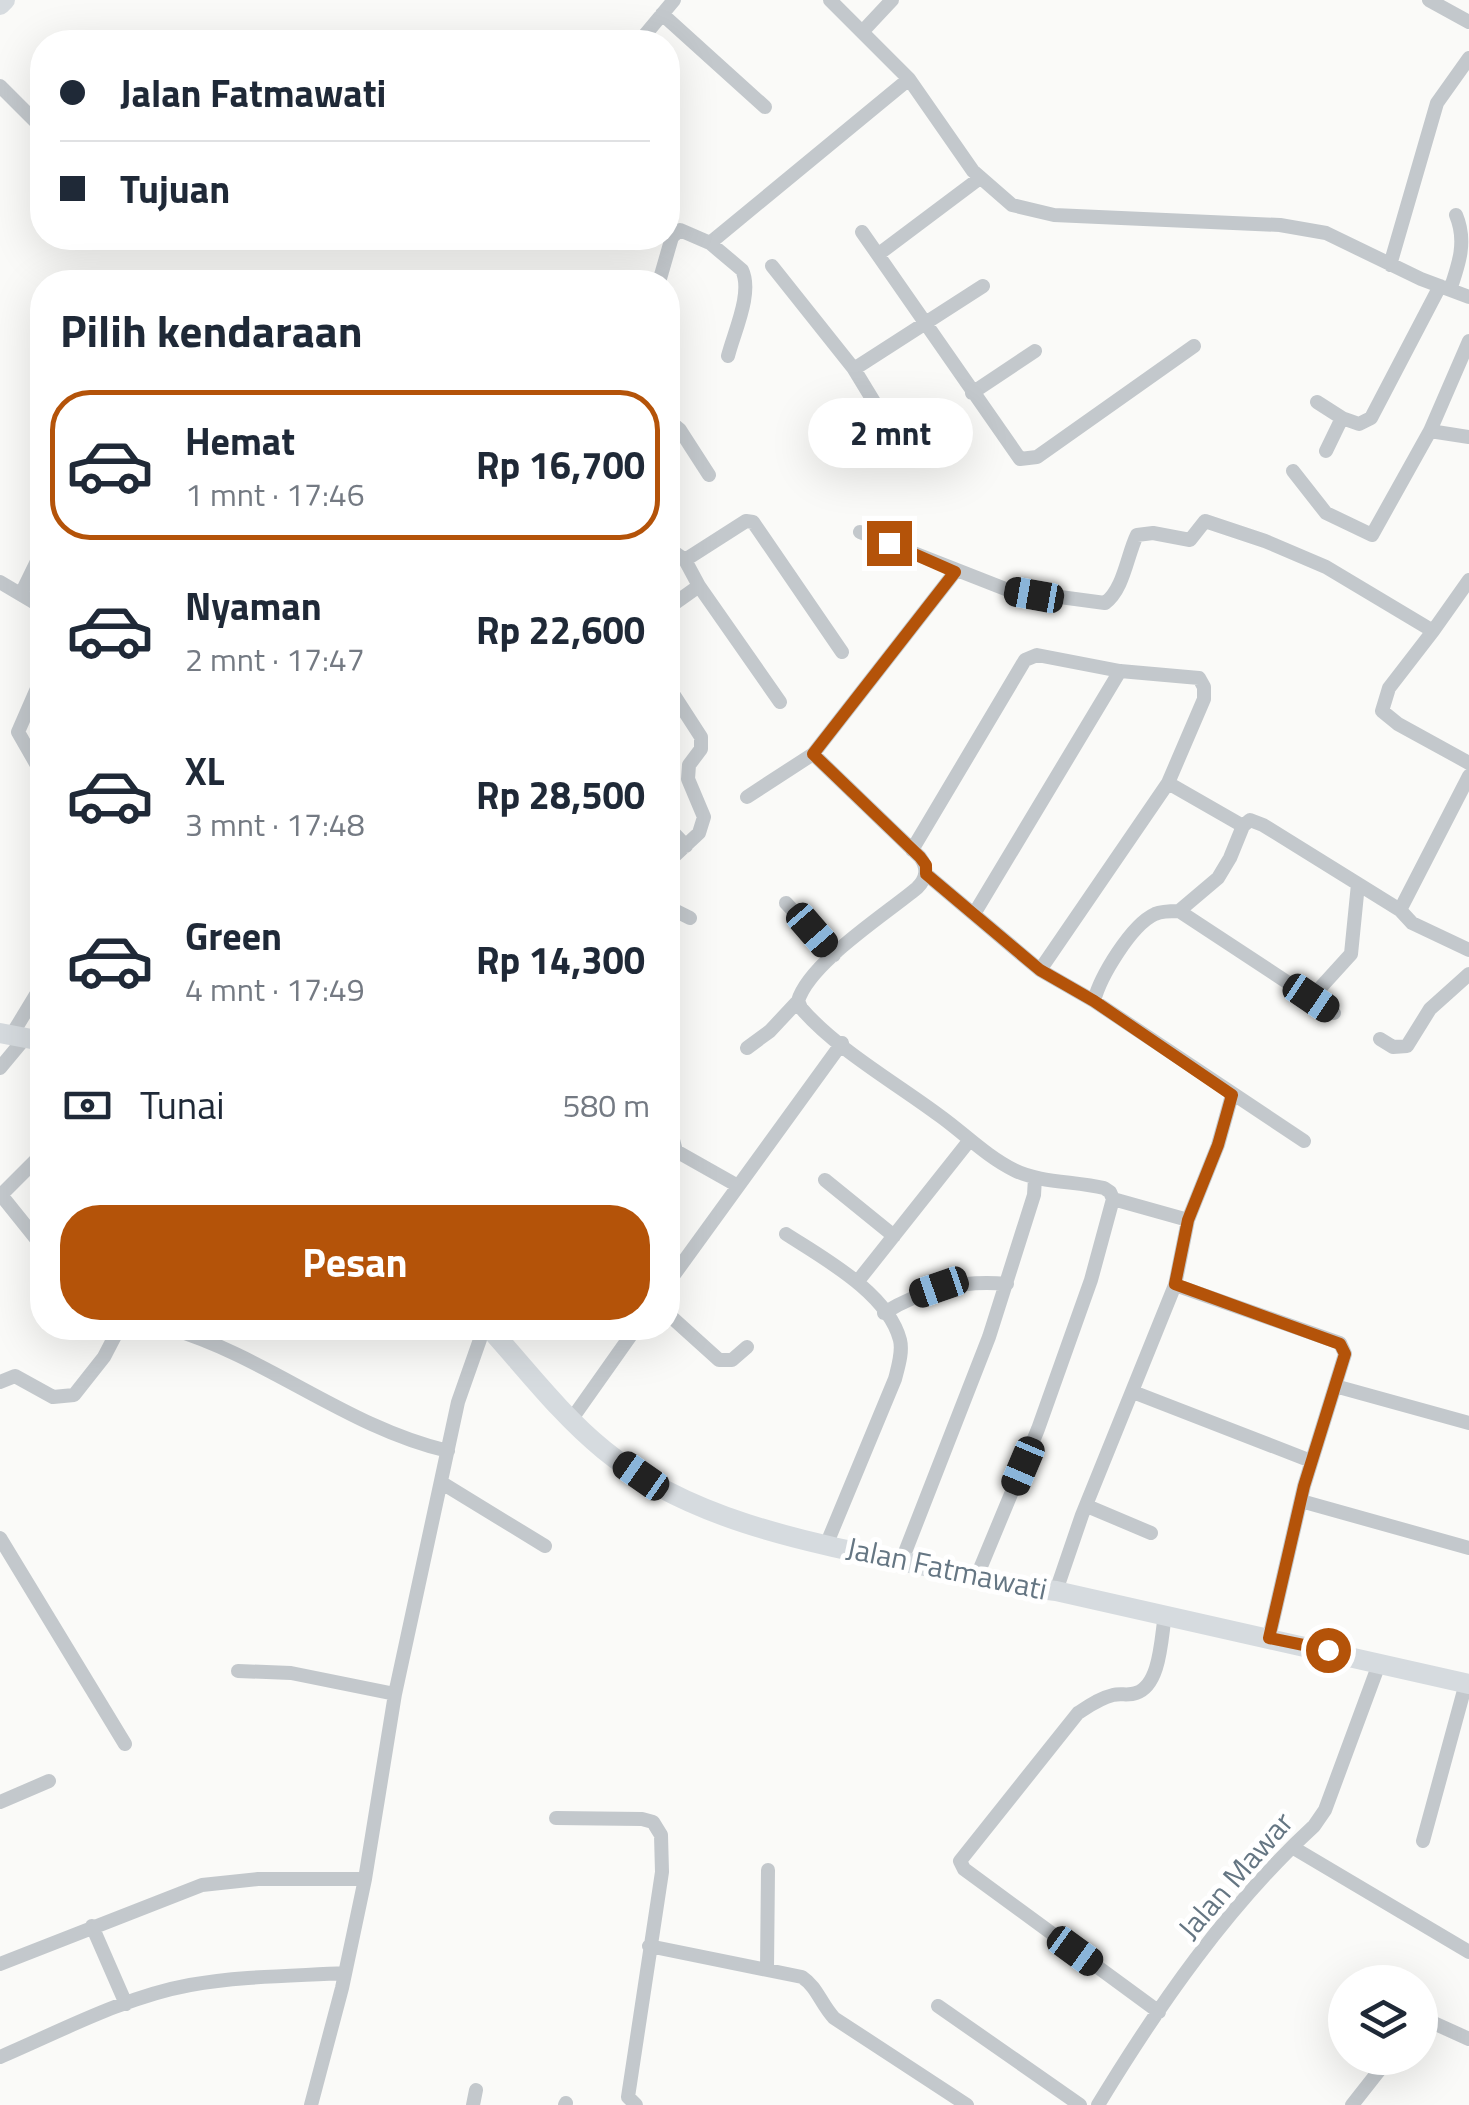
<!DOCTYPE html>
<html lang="id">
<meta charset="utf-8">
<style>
:root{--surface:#fff;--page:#f2f2f3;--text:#1f2937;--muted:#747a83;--line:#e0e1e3;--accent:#b45309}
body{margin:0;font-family:"Titillium Web",sans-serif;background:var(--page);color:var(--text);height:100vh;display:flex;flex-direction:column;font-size:38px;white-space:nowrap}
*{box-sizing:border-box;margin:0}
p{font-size:32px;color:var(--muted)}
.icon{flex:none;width:55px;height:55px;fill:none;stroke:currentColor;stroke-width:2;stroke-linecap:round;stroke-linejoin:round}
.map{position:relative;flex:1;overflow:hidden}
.side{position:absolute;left:30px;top:270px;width:650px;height:1070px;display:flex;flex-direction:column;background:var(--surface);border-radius:40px;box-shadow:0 10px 40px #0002}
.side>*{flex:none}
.top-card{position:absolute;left:30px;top:30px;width:650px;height:220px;border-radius:40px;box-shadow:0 10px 40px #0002;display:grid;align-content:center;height:220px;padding:0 30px;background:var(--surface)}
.fabs{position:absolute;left:1328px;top:1965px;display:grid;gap:20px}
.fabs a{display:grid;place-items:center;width:110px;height:110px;border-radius:50%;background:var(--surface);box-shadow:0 10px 40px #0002;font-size:50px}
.end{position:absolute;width:45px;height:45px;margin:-22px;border:12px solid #b45309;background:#fff;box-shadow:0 0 0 5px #fff}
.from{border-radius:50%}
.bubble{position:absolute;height:70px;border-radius:35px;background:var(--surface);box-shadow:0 10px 40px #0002;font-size:32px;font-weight:700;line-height:70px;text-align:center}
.car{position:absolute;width:30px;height:60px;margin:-30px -15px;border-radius:12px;box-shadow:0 0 8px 2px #0007;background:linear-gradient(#222 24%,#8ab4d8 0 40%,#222 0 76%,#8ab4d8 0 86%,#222 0)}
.top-card b{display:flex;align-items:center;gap:35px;height:95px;font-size:38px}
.top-card b+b{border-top:2px solid var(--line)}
.top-card i{width:25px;height:25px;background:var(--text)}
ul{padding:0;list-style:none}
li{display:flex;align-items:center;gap:30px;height:150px;margin:0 20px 15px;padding:0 10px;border:5px solid transparent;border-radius:40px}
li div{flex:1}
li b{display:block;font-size:38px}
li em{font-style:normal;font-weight:700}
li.on{border-color:var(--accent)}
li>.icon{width:90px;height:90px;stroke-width:1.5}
h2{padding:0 30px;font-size:45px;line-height:120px}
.pay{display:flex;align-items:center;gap:25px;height:110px;padding:0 30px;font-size:38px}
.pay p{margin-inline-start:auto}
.primary-button{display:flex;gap:20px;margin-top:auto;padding:20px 30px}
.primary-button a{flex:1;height:115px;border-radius:40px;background:var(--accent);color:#fff;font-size:40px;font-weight:700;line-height:115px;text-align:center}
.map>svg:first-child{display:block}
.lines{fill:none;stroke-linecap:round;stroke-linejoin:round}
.street{stroke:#c3c8cc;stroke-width:14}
.secondary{stroke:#d6dbdf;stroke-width:20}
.route{stroke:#b45309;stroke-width:12}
.labels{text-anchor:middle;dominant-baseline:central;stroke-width:10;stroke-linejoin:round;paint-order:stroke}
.street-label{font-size:30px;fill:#657683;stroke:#fff}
</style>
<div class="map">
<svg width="1469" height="2105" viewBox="0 0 1469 2105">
<rect width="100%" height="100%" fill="#fafaf8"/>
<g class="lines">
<path class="street" d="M 830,0 L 909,79 L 973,171 L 1012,205 L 1054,215 L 1280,225 L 1326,233 L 1421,279 L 1469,297
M 1429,0 L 1469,22
M 662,14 L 765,107
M 863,31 L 892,0
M 639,42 L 674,0
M 0,86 L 42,128
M 862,232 L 1020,459 L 1037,457 L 1194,346
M 710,243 L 909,79
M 880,253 L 980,178
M 1390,265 L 1437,103 L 1469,58
M 772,266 L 854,369 L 885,420
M 659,282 L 672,237 L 680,230 L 710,243 L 742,270 C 753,293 734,332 728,356
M 1450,290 C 1459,264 1467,241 1456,215
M 854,369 L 983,286
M 972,393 L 1035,351
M 1317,402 L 1342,418
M 668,420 L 680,430 L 709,475
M 1430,431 L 1469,437
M 1326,451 L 1342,418 L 1359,424 L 1371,418 L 1440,286
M 1293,471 L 1326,513 L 1372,535 L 1430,431 L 1469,341
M 860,532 L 1008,590 L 1105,603 C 1124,589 1127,555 1137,535 L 1153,533 L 1190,540 L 1205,521 L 1265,541 L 1326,567 L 1433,631 L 1469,580
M 668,548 L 685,560 L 699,586
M 685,560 L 746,521 L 753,522 L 842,652
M 0,582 L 42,607
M 21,594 L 42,551
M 668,608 L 699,586 L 780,702
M 1433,631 L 1389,688 L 1382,711 L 1398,724 L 1469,763
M 42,677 L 18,732 L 42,774
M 668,686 L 701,737 L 701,749 L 689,765 L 688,779 L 704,817 L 699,833 L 668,862
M 813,754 L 920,857 C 928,868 927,878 917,888 C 886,914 809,963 798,1001 L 801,1008 C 836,1049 896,1083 940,1116 C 965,1134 986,1156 1014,1170 C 1040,1183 1075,1181 1104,1188 L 1110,1192 L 1113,1199 L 1091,1280 L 1038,1429 L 977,1576
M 1168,783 L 1243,826 L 1250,820 L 1263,825 L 1400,910 L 1412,923 L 1469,950
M 747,797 L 813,754 L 955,572
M 668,827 L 686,846
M 912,850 L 1025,660 L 1037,655 L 1120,671 L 1199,678 L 1204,687 L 1204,699 L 1168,783 L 1040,970
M 926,874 L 1040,970 L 1094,1001
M 786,903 L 834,955
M 668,907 L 690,918
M 1400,910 L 1469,776
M 1179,911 L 1218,878 L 1230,858 L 1243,826
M 974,914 L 1120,671
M 1311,998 L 1351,954 L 1358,884
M 11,1036 L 42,985
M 1380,1039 L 1393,1047 L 1407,1046 L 1430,1009 L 1469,974
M 747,1048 L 770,1031 L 798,1001
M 0,1068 L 25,1038
M 668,1121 L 676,1151 L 738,1186
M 1304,1141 L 1094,1001 C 1100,977 1131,925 1155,914 C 1162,911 1171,911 1179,911 L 1334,1013
M 825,1180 L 894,1236
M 1,1195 L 42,1246
M 0,1196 L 42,1154
M 1113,1199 L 1188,1220
M 786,1234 C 823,1258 888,1293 900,1340 C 903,1352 898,1367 895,1379 L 827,1543
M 858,1281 L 969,1141
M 668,1283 L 842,1043
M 1175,1285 L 1340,1343 L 1345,1354 L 1304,1486 L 1269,1638
M 884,1313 C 923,1289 961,1280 1007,1284
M 668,1314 L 719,1360 L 732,1360 L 747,1347
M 169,1328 C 268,1357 346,1427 448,1451
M 0,1382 L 15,1376 L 53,1397 L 74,1395 L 104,1357 L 117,1332
M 1335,1386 L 1469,1423
M 1133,1392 L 1311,1461
M 571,1420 L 636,1328
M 442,1483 L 545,1546
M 1301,1501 L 1469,1548
M 1087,1506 L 1151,1533
M 0,1538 L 125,1744
M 902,1560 L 989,1337 L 1034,1195 L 1035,1178
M 1056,1591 L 1082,1515 L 1175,1285 L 1188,1220 L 1218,1145 L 1232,1095
M 238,1671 L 291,1673 L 395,1694
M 0,1802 L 49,1781
M 556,1818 L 642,1819 L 653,1822 L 661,1835 L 662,1872 L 628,2097 L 636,2105
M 1423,1841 L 1466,1683
M 1292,1847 L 1469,1952
M 92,1926 L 126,2004
M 649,1946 L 802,1977 C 817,1987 821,2004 834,2018 L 967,2105
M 0,1964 L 202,1885 L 258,1879 L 365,1879
M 767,1968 L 768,1870
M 938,2006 L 1080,2105
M 1159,2012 L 964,1869 L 960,1861 L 1078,1713 C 1089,1706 1100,1698 1113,1695 C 1120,1693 1129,1696 1136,1693 C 1161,1685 1161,1637 1165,1615
M 1420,2022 L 1429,2021 L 1469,2039
M 0,2057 C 61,2031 124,1997 190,1985 C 241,1976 293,1976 345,1973
M 311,2105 L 342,1988 L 365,1879 L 395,1694 L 458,1402 L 484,1328
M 473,2105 L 476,2090
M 565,2105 L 566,2103
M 1098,2105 C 1158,2006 1228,1905 1314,1826 L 1325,1810 L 1379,1664
M 1352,2105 L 1389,2058"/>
<path class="secondary" d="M 0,5 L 5,0
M 0,1033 L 42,1041
M 489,1328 C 526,1369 561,1415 604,1450 C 714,1541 880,1551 1014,1586 L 1056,1591 L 1469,1684"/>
</g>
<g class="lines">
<path class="route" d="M 889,543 L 955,572 L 813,754 L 920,857 L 926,865 L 926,874 L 1040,970 L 1094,1001 L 1232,1095 L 1218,1145 L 1188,1220 L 1175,1284 L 1340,1344 L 1345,1354 L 1304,1486 L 1269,1638 L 1328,1650"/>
</g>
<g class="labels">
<g class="street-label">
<text transform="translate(947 1568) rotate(12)">Jalan Fatmawati</text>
<text transform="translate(1235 1875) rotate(-49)">Jalan Mawar</text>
</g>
</g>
</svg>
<div class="fabs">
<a><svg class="icon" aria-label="layers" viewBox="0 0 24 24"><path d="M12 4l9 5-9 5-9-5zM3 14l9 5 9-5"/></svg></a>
</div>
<i class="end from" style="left:1328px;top:1650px"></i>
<i class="end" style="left:889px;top:543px"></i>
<div class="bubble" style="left:808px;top:398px;width:165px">2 mnt</div>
<i class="car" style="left:1034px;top:595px;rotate:280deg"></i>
<i class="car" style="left:812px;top:930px;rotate:139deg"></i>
<i class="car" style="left:1311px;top:998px;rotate:124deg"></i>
<i class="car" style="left:939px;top:1287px;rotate:251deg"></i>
<i class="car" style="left:1023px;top:1466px;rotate:203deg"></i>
<i class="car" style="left:641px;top:1476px;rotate:305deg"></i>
<i class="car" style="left:1075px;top:1951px;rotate:126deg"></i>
<div class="top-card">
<b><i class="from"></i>Jalan Fatmawati</b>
<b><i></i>Tujuan</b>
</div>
<section class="side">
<h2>Pilih kendaraan</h2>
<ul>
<li class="on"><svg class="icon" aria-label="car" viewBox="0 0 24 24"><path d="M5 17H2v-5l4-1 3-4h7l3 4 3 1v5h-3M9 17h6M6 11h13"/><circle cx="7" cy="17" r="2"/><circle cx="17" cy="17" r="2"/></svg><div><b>Hemat</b><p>1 mnt · 17:46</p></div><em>Rp 16,700</em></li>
<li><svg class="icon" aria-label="car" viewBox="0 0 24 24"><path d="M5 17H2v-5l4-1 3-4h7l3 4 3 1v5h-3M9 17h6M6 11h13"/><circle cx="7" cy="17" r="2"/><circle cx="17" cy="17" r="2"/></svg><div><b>Nyaman</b><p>2 mnt · 17:47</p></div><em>Rp 22,600</em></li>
<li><svg class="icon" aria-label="car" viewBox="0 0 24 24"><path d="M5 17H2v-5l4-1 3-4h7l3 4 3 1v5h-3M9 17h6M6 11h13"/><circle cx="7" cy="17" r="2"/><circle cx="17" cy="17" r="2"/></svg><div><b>XL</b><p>3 mnt · 17:48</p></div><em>Rp 28,500</em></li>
<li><svg class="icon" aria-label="car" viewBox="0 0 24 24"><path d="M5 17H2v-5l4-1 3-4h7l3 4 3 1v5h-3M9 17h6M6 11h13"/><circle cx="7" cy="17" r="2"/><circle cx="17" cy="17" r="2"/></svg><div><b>Green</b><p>4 mnt · 17:49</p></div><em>Rp 14,300</em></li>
</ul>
<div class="pay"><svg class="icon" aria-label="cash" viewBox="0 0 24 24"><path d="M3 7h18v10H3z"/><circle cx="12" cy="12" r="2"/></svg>Tunai<p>580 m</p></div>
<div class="primary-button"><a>Pesan</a></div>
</section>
</div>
